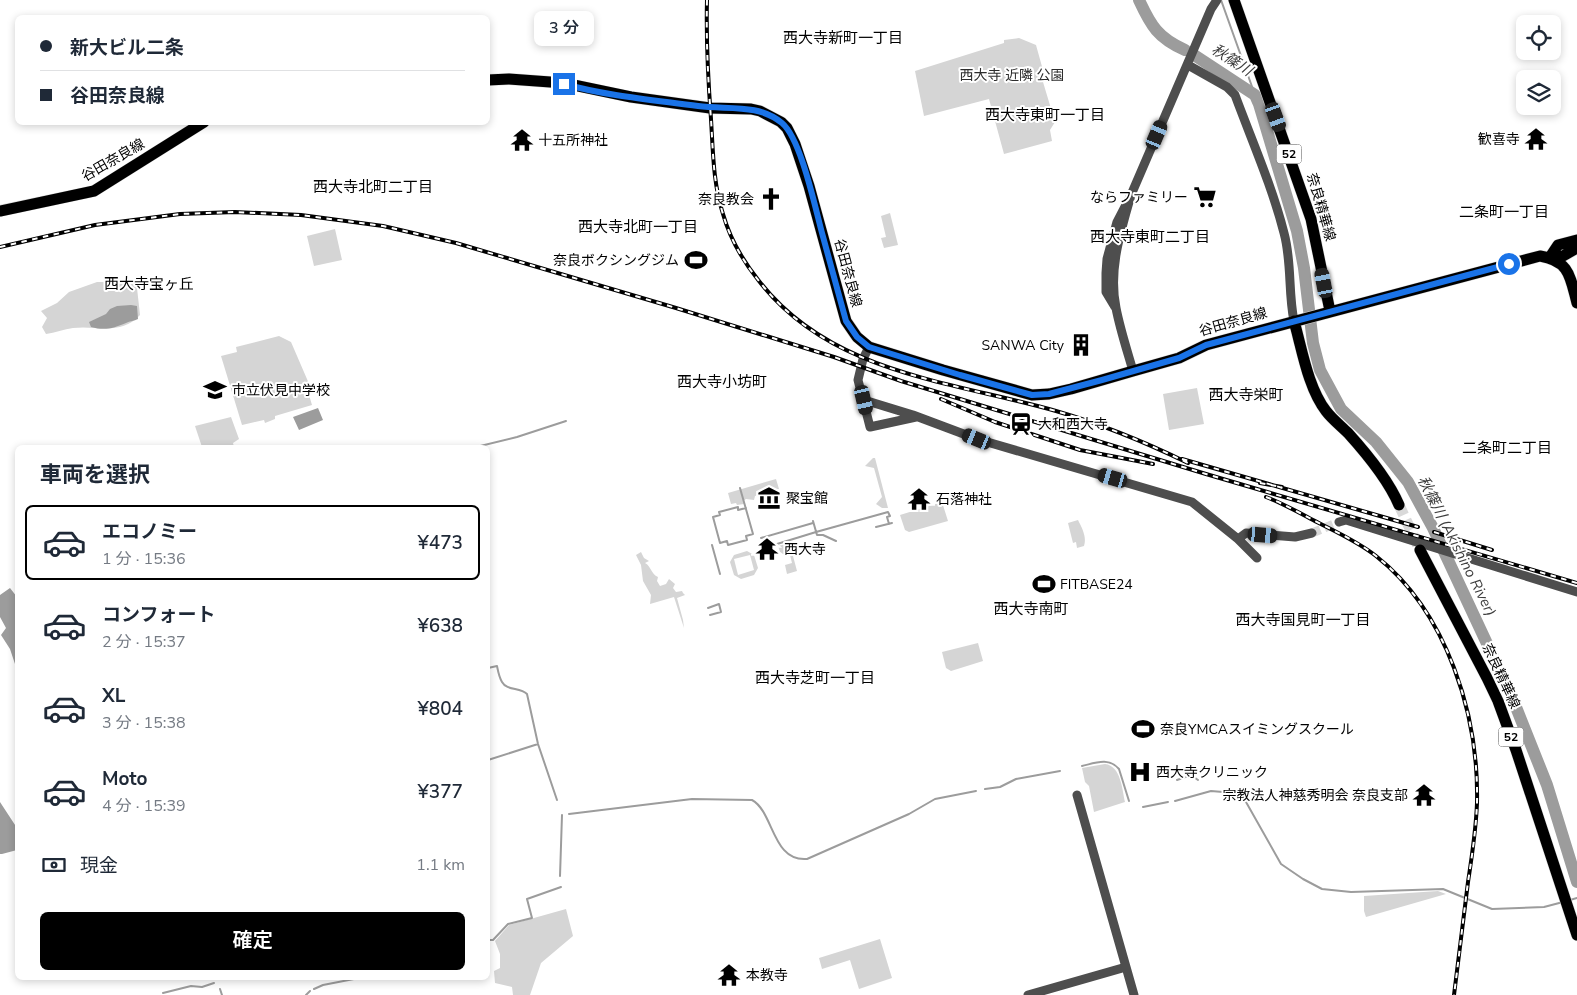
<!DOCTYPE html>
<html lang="ja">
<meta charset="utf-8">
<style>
:root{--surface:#fff;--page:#f6f6f7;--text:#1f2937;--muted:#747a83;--line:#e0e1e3;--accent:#000}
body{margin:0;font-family:"Nunito Sans","Noto Sans JP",sans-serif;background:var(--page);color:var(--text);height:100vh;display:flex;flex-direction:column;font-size:19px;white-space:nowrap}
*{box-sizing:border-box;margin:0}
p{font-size:16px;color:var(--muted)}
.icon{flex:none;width:28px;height:28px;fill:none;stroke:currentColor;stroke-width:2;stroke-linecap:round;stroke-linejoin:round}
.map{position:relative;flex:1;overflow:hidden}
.side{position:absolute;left:15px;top:445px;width:475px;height:535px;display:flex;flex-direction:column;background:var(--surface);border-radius:8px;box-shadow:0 2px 8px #0003}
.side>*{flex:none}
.guide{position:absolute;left:15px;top:15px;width:475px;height:110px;border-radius:8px;box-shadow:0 2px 8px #0003;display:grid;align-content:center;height:110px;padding:0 25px;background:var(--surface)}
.buttons{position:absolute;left:1516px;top:15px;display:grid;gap:10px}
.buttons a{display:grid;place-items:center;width:45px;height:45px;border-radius:8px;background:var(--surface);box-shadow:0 2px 8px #0003;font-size:25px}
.end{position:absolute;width:22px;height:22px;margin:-11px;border:6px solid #1a73e8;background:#fff;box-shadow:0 0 0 2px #fff}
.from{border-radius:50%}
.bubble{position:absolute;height:35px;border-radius:8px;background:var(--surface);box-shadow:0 2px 8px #0003;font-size:16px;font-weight:600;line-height:35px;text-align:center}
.car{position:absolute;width:15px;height:30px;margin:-15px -8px;border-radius:6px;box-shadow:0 0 4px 1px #0007;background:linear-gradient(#222 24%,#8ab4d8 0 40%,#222 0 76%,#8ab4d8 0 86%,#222 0)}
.guide b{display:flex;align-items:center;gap:18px;height:48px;font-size:19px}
.guide b+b{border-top:1px solid var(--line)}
.guide i{width:12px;height:12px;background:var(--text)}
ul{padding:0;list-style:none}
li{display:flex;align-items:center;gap:15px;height:75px;margin:0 10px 8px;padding:0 15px;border:2px solid transparent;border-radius:8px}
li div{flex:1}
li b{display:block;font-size:19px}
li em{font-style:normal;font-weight:600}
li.on{border-color:var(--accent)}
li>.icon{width:45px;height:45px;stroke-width:1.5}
h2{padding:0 25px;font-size:22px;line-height:60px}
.pay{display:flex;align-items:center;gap:12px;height:55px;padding:0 25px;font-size:19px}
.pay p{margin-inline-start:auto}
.cta{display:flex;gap:10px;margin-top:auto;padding:10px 25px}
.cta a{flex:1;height:58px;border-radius:8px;background:var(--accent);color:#fff;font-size:20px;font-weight:600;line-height:58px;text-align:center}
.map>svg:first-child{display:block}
.green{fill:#d5d5d5;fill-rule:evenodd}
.water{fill:#9c9c9c}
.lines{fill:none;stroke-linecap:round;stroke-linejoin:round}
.stream{stroke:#9c9c9c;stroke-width:2}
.river{stroke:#9c9c9c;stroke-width:12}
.minor-tunnel{stroke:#d9d9d9;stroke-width:9;stroke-dasharray:9 4.5;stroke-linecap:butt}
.major-tunnel{stroke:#d9d9d9;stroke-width:11;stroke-dasharray:11 5.5;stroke-linecap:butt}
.major-casing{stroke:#dbdbdb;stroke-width:12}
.minor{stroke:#4e4e4e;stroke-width:9}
.major{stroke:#000;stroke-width:11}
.rail-casing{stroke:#000;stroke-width:4}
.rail{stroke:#fff;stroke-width:2;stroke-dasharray:5.5;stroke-linecap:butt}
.route{stroke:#1a73e8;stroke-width:6}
.labels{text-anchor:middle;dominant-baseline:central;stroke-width:4;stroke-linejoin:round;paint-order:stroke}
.shield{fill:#fff;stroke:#4c4c4c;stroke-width:1}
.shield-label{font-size:12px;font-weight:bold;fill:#000}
.park-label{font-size:14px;fill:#2c2c2c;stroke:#fff}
.poi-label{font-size:14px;fill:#000;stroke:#fff;text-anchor:start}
.street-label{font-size:14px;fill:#000;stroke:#fff}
.neighbourhood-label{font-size:15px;fill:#000;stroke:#fff}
.water-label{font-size:15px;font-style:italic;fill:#3d3d3d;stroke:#fff}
</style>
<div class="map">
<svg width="1577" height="995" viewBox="0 0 1577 995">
<rect width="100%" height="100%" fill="#fff"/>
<path class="green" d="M 1019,38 L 1036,45 L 1046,81 L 1043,82 L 1055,122 L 1050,130 L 1052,141 L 1004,154 L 989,99 L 924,116 L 915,71 L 1004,43 L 1004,40 Z
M 890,213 L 898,245 L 884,248 L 881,238 L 886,237 L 881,216 Z
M 335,229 L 342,260 L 314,266 L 307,236 Z
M 97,282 L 131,282 L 137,288 L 140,315 C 121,336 97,325 73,328 C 64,329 55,333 46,334 L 42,327 L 47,318 L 41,311 L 57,303 L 69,292 Z
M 279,336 L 291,342 L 313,393 L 309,395 L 312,405 L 275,416 L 275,419 L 265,423 L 264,420 L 242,425 L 221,356 L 237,352 L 236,347 Z
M 1197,388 L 1204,424 L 1169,430 L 1163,394 Z
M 231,417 L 239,439 L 233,443 L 234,447 L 202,447 L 195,426 Z
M 873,458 L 875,458 L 888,508 L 882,508 L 876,504 L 882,497 L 874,468 L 865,466 Z
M 776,479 L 779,489 L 755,496 L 754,500 L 746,499 L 743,501 L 744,504 L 737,505 L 736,503 L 731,504 L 728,493 Z
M 942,502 L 948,521 L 909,532 L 905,530 L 900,515 Z
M 1078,520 C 1082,528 1087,537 1084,546 L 1077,548 L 1076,542 L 1073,543 L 1068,523 Z
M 790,543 L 792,551 L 795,550 L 797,555 L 793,556 L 797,571 L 787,574 L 785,565 L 792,563 L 790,555 L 788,555 L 787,553 L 781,555 L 778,546 Z
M 747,551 L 754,555 L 758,568 L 754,575 L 741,579 L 734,575 L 730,562 L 734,555 ZM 750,555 L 754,570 L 738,575 L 734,559 Z
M 641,552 L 644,558 L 649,561 L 645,563 C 651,566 651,574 658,577 L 657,581 L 660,586 L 666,584 L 669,579 L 675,584 L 673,588 L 676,592 L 682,591 L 683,593 L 685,595 L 677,598 L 683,620 L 684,628 L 674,597 L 650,604 L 651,595 L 643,581 L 641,565 L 636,555 Z
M 978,643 L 983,661 L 951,671 L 946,668 L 942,652 Z
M 1105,764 C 1121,766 1122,789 1125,802 L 1094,812 L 1089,786 L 1085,782 L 1082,768 Z
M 1438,891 L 1446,894 L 1366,917 L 1364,911 L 1364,896 Z
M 566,909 L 573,936 L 541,963 L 530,995 L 513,995 L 512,987 L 495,983 L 494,971 L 500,968 L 500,954 L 495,941 L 509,925 Z
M 880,939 L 892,978 L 859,989 L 850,960 L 822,969 L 819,958 Z"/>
<path class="water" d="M 131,305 L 137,306 L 138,319 C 134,321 130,321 126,323 C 114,328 105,331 91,327 L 89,322 L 106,314 L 110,309 L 117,306 Z
M 318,408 L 323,420 L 299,430 L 293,417 Z
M 10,588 L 17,597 L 17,670 L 10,649 L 1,635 L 6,628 L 0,617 L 0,595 Z
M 0,802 L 17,828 L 17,850 L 2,854 L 0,854 Z"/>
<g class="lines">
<path class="stream" d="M 1221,0 L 1255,95
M 472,448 L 517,437 L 566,421
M 740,488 L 753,534 L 746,536 L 747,540 L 728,545 L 727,541 L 720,543 L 713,517 L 720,515 L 719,512 L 738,507 L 738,510 L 746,508
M 813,521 L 817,535 L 823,535 L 836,541
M 876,527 L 892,523
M 816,532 L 888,512 L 890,516 L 887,517 L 889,524
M 761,538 L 813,523
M 712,545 L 720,574
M 764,548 L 816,532
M 708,608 L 719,604 L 721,612 L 710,615
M 488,668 L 497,666 C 498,671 499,677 502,682 C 507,691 520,687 527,694 L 538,744 L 557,800
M 488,760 L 538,744
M 1082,766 C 1095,763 1109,757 1119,769 L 1129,801
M 1177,780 L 1191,775 L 1198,780
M 985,789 L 1000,787 L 1016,779 L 1060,771
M 1175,801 L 1211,791 L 1235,793 L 1246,802 L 1281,864 L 1303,879 L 1322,889 L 1351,892 L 1443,889 L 1492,909 L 1544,907 L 1563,902
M 1143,807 L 1168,802
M 569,814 L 692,799 L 752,800 C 774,812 772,862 807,859 L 909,814 L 935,799 L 976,791
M 560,876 L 562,815
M 1570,900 L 1577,898
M 490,940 L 493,940 L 508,924 L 532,918 L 527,899 L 561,887
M 220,989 L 222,995
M 314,989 L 323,985 L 359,978
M 163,993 L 191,986 L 202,987 L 214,983
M 306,995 L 310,991"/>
<path class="river" d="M 1139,0 C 1151,26 1158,38 1185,50
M 1191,53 L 1255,95 L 1259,104 L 1297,231 L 1304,268 L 1313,343 L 1320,370 L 1341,409 L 1376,442 L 1408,482 L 1433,528 L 1512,697 L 1547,785 L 1577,882"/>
<path class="minor-tunnel" d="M 1312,533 L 1339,522"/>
<path class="major-tunnel" d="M 1399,505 L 1420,550"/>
<defs>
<path id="major" d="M 1234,0 L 1311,219 L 1330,311
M 488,80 L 509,79 L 564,83 L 631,97 L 710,108 L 751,109 L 760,111 L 781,122 L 787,128 L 795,144 L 809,186 L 846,321 L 857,337 L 869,347 L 943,370 L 1032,395 L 1049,394 L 1071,389 L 1133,371 L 1179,358 L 1206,345 L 1540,256 C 1570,261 1570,277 1577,303
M 0,211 L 94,191 L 204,122
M 1550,257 L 1558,245 L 1577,240
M 1556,260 L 1577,248
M 1294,321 C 1302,349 1308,388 1326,411 C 1332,419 1341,426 1348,433 C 1367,454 1388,479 1399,505
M 1420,550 L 1487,678 L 1498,701 L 1516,750 L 1577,935"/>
</defs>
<use href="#major" class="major-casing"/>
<path class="minor" d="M 1188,65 L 1227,87 L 1235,95 C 1252,141 1272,186 1284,233 C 1292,262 1288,292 1294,321
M 1131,195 L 1211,9 L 1217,0
M 1115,307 L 1106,292 L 1106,273 L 1107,259 L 1117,222 L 1131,195 C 1121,231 1108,269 1116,308 C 1120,329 1127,350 1133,371
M 869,347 L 863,359 L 858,380 L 870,427 L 916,417
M 864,400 L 913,415 L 977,439 L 1192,502 L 1238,539 L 1257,558
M 1339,522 L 1346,520 L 1577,592
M 1238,539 L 1246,533 L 1295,537 L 1312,533
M 1077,795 L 1134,995
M 1028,995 L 1126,967"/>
<use href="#major" class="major"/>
<defs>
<path id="rail" d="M 707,0 C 706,40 708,79 711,119 C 713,151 713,183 723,214 C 730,239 743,261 759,281 C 831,374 951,381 1056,411 C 1101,424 1145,442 1188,463
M 0,247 L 95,225 L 180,214 L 235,212 L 301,215 L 383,226 L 456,243 L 676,308 L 834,357 L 901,381 L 1206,474 L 1577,583
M 941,399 L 995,422 L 1080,450 L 1153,464
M 1182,459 L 1418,527
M 1260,483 L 1282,487
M 1266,497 C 1282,503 1298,512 1313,520 C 1334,531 1357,541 1376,556 C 1447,612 1479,715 1477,803 C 1476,830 1472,856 1468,882 C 1463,920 1459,957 1454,995
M 1434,532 L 1492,550"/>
</defs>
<use href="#rail" class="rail-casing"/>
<use href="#rail" class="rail"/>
</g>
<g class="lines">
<path class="route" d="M 564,84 C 607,96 654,100 698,106 C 727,110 758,103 782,123 C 801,139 815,207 822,233 C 830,262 838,291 846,321 L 857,337 L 869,347 L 960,375 L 1032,395 L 1049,394 L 1102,380 L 1179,358 L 1206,345 L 1509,264"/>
</g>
<defs>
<symbol id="temple-bare" viewBox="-9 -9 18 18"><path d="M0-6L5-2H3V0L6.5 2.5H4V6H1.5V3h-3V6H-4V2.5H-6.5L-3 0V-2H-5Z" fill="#000" stroke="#fff" stroke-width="2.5" paint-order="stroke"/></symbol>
<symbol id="supermarket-bare" viewBox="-9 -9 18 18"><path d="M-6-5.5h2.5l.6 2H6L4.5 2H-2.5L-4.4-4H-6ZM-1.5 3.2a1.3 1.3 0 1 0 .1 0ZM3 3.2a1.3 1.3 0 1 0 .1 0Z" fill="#000" stroke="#fff" stroke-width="2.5" paint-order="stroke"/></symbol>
<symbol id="church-bare" viewBox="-9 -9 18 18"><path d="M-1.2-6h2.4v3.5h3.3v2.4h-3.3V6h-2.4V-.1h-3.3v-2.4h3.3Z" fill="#000" stroke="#fff" stroke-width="2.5" paint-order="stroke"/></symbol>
<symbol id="stadium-bare" viewBox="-9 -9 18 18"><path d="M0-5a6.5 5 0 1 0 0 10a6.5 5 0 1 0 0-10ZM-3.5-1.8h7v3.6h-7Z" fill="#000" stroke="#fff" stroke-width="2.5" paint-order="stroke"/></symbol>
<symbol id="building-bare" viewBox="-9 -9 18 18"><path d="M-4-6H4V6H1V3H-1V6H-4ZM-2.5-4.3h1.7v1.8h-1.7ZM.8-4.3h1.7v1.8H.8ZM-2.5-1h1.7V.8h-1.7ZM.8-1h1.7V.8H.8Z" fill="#000" stroke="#fff" stroke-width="2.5" paint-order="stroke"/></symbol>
<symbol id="school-bare" viewBox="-9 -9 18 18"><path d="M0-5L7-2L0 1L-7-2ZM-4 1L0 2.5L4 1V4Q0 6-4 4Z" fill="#000" stroke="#fff" stroke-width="2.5" paint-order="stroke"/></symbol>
<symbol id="station-bare" viewBox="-9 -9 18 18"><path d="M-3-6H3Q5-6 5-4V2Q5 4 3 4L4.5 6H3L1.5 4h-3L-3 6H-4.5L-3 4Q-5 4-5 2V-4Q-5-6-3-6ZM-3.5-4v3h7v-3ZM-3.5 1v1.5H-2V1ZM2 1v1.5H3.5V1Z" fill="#000" stroke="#fff" stroke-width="2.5" paint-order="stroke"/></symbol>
<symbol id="museum-bare" viewBox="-9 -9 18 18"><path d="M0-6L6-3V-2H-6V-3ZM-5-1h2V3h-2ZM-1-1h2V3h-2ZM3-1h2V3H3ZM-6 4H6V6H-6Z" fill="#000" stroke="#fff" stroke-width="2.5" paint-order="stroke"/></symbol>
<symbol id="hospital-bare" viewBox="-9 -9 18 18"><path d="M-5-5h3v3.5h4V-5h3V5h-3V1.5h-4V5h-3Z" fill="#000" stroke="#fff" stroke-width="2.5" paint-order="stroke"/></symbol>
</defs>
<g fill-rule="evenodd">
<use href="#temple-bare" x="1520" y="123" width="32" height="32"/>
<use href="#temple-bare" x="506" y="124" width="32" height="32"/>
<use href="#supermarket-bare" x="1189" y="181" width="32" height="32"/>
<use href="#church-bare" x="755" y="183" width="32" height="32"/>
<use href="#stadium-bare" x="680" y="244" width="32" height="32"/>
<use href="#building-bare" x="1065" y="329" width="32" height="32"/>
<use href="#school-bare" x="199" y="374" width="32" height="32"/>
<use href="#station-bare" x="1005" y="408" width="32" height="32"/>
<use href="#museum-bare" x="753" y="482" width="32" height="32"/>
<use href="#temple-bare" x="903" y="483" width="32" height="32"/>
<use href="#temple-bare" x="751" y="533" width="32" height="32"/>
<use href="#stadium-bare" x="1028" y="568" width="32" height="32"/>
<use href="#stadium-bare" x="1127" y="713" width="32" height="32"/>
<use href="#hospital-bare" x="1124" y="756" width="32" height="32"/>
<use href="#temple-bare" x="1408" y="779" width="32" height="32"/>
<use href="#temple-bare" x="713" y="959" width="32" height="32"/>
</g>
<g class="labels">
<g class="shield">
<rect x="1276.5" y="144.5" width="25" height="19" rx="4"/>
<rect x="1498.5" y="727.5" width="25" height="19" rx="4"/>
</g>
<g class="shield-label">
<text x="1289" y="154">52</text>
<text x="1511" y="737">52</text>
</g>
<g class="park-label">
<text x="1012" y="75">西大寺 近隣 公園</text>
</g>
<g class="poi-label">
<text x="1520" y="139" text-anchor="end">歓喜寺</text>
<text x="538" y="140">十五所神社</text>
<text x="1188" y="197" text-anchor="end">ならファミリー</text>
<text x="754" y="199" text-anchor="end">奈良教会</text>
<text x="679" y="260" text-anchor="end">奈良ボクシングジム</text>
<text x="1064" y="345" text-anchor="end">SANWA City</text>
<text x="232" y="390">市立伏見中学校</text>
<text x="1038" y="424">大和西大寺</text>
<text x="786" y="498">聚宝館</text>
<text x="936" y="499">石落神社</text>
<text x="784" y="549">西大寺</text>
<text x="1060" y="584">FITBASE24</text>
<text x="1160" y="729">奈良YMCAスイミングスクール</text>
<text x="1156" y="772">西大寺クリニック</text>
<text x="1408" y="795" text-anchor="end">宗教法人神慈秀明会 奈良支部</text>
<text x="746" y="975">本教寺</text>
</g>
<g class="street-label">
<text transform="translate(113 160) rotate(-30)">谷田奈良線</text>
<text transform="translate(1321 207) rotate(74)">奈良精華線</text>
<text transform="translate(848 273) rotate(75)">谷田奈良線</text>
<text transform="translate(1233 322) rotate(-16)">谷田奈良線</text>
<text transform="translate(1501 676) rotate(65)">奈良精華線</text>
</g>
<g class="neighbourhood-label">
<text x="843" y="38">西大寺新町一丁目</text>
<text x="1045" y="115">西大寺東町一丁目</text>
<text x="373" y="187">西大寺北町二丁目</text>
<text x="1504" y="212">二条町一丁目</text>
<text x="638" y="227">西大寺北町一丁目</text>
<text x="1150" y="237">西大寺東町二丁目</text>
<text x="149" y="284">西大寺宝ヶ丘</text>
<text x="722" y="382">西大寺小坊町</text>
<text x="1246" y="395">西大寺栄町</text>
<text x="1507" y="448">二条町二丁目</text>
<text x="1031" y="609">西大寺南町</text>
<text x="1303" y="620">西大寺国見町一丁目</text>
<text x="815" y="678">西大寺芝町一丁目</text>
</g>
<g class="water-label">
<text transform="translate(1232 60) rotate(33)">秋篠川</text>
<text transform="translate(1457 546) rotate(63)">秋篠川 (Akishino River)</text>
</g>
</g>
</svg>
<div class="buttons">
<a><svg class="icon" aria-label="locate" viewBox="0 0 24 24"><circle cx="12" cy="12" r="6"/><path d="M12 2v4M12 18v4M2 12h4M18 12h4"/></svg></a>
<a><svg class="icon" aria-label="layers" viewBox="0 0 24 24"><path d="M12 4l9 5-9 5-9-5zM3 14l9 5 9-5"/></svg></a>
</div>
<i class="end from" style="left:1509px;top:264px"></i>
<i class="end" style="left:564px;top:84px"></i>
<div class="bubble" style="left:534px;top:11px;width:60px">3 分</div>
<i class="car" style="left:1276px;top:117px;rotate:160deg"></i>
<i class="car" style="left:1157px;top:135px;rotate:23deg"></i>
<i class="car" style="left:1324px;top:283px;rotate:349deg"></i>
<i class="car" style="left:864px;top:400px;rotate:167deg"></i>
<i class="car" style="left:977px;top:439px;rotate:292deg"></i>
<i class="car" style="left:1113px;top:478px;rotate:286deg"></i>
<i class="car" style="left:1263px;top:535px;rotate:95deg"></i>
<div class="guide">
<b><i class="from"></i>新大ビル二条</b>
<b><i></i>谷田奈良線</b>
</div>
<section class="side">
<h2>車両を選択</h2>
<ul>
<li class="on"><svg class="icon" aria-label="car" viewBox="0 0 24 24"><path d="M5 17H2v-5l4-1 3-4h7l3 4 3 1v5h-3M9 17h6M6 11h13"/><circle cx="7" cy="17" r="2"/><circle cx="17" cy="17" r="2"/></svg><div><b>エコノミー</b><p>1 分 · 15:36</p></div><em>¥473</em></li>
<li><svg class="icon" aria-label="car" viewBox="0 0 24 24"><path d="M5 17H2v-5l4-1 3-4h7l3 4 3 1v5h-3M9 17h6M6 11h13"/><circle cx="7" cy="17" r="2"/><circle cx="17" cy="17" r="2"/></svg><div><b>コンフォート</b><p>2 分 · 15:37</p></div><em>¥638</em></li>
<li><svg class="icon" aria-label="car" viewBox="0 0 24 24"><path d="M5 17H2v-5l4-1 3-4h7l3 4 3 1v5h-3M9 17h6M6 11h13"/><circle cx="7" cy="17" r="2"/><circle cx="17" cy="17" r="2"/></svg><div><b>XL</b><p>3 分 · 15:38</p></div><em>¥804</em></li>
<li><svg class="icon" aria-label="car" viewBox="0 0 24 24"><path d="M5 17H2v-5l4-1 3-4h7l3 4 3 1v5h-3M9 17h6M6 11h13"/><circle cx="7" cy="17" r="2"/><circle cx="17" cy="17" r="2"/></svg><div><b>Moto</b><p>4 分 · 15:39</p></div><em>¥377</em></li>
</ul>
<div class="pay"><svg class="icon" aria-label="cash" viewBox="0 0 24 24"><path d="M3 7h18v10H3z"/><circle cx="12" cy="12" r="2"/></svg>現金<p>1.1 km</p></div>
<div class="cta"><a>確定</a></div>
</section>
</div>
